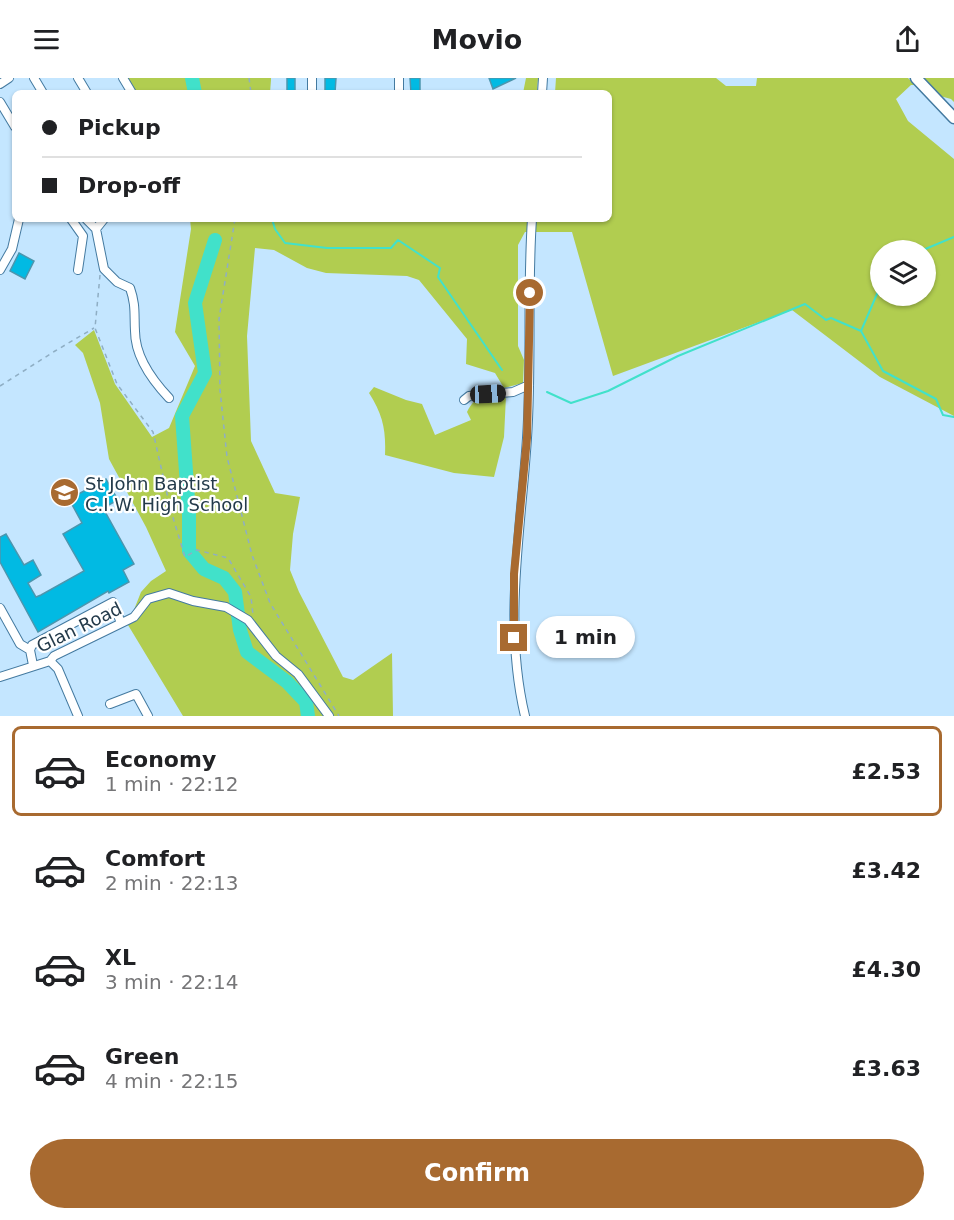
<!DOCTYPE html>
<meta charset="utf-8">
<style>
:root{--surface:#fff;--page:#f6f6f6;--text:#202124;--muted:#757577;--line:#e0e0e0;--accent:#a86a30}
body{margin:0;font-family:"DejaVu Sans",sans-serif;background:var(--page);color:var(--text);height:100vh;display:flex;flex-direction:column;font-size:22px;white-space:nowrap}
*{box-sizing:border-box;margin:0}
p{font-size:20px;color:var(--muted)}
.icon{flex:none;width:33px;height:33px;fill:none;stroke:currentColor;stroke-width:2;stroke-linecap:round;stroke-linejoin:round}
.map{position:relative;height:638px;overflow:hidden}
.details{display:flex;flex-direction:column;background:var(--surface);flex:1}
.details>*{flex:none}
.top-card{position:absolute;left:12px;top:12px;width:600px;height:132px;border-radius:9px;box-shadow:0 2px 4px #0004;display:grid;align-content:center;height:132px;padding:0 30px;background:var(--surface)}
.buttons{position:absolute;left:870px;top:162px;display:grid;gap:12px}
.buttons a{display:grid;place-items:center;width:66px;height:66px;border-radius:50%;background:var(--surface);box-shadow:0 2px 4px #0004;font-size:30px}
.end{position:absolute;width:27px;height:27px;margin:-14px;border:8px solid #a86a30;background:#fff;box-shadow:0 0 0 3px #fff}
.from{border-radius:50%}
.bubble{position:absolute;height:42px;border-radius:21px;background:var(--surface);box-shadow:0 2px 4px #0004;font-size:20px;font-weight:700;line-height:42px;text-align:center}
.car{position:absolute;width:18px;height:36px;margin:-18px -9px;border-radius:8px;box-shadow:0 0 4px 2px #0007;background:linear-gradient(#222 24%,#8ab4d8 0 40%,#222 0 76%,#8ab4d8 0 86%,#222 0)}
.top-card b{display:flex;align-items:center;gap:21px;height:57px;font-size:22px}
.top-card b+b{border-top:2px solid var(--line)}
.top-card i{width:15px;height:15px;background:var(--text)}
ul{padding:10px 0 0;list-style:none}
li{display:flex;align-items:center;gap:18px;height:90px;margin:0 12px 9px;padding:0 18px;border:3px solid transparent;border-radius:9px}
li div{flex:1}
li b{display:block;font-size:22px}
li em{font-style:normal;font-weight:700}
li.selected{border-color:var(--accent)}
li>.icon{width:54px;height:54px;stroke-width:1.5}
.cta{display:flex;gap:12px;margin-top:auto;padding:12px 30px}
.cta a{flex:1;height:69px;border-radius:36px;background:var(--accent);color:#fff;font-size:24px;font-weight:700;line-height:69px;text-align:center}
header{display:flex;justify-content:space-between;align-items:center;height:78px;padding:0 30px;background:var(--surface);font-size:27px;font-weight:700}
.map>svg:first-child{display:block}
.green{fill:#b1cd50;fill-rule:evenodd}
.lines{fill:none;stroke-linecap:round;stroke-linejoin:round}
.stream{stroke:#41e1ca;stroke-width:2}
.river{stroke:#41e1ca;stroke-width:14}
.building{fill:#01bae3;stroke:#4c96ae;stroke-width:1.5}
.minor-casing{stroke:#447aa0;stroke-width:10}
.major-casing{stroke:#447aa0;stroke-width:13}
.path{stroke:#8faec4;stroke-width:1.5;stroke-dasharray:4.5 4.5;stroke-linecap:butt}
.minor{stroke:#fff;stroke-width:8}
.major{stroke:#fff;stroke-width:10}
.route{stroke:#a86a30;stroke-width:8}
.labels{text-anchor:middle;dominant-baseline:central;stroke-width:4.5;stroke-linejoin:round;paint-order:stroke}
.poi-label{font-size:18px;fill:#233a4a;stroke:#fff;text-anchor:start}
.street-label{font-size:18px;fill:#233a4a;stroke:#fff}
</style>
<header><svg class="icon" aria-label="menu" viewBox="0 0 24 24"><path d="M4 6h16M4 12h16M4 18h16"/></svg>Movio<svg class="icon" aria-label="share" viewBox="0 0 24 24"><path d="M12 15V3M7 8l5-5 5 5M5 13v7h14v-7"/></svg></header>
<div class="map">
<svg width="954" height="638" viewBox="0 0 954 638">
<rect width="100%" height="100%" fill="#c4e6ff"/>
<path class="green" d="M 126,0 L 271,0 L 271,2 L 270,15 L 134,15 Z
M 526,0 L 538,0 L 537,14 L 552,15 L 523,15 Z
M 556,0 L 716,0 L 726,8 L 756,8 L 757,0 L 908,0 L 915,7 L 911,7 L 896,21 L 908,43 L 954,81 L 954,338 L 880,299 L 792,232 L 613,298 L 572,154 L 525,154 L 518,167 L 518,268 L 524,282 L 523,305 L 504,310 L 495,295 L 466,286 L 467,261 L 419,202 L 407,198 L 326,195 L 307,190 L 274,172 L 255,170 L 247,258 L 251,363 L 275,415 L 300,419 L 293,456 L 290,492 L 299,514 L 343,599 L 353,602 L 392,575 L 393,638 L 183,638 L 128,547 L 141,514 L 151,503 L 166,493 L 146,449 L 109,381 L 100,325 L 83,275 L 75,267 L 94,252 L 115,306 L 152,359 L 169,350 L 195,288 L 175,254 L 191,151 L 190,141 L 609,141 L 609,15 L 555,15 ZM 880,172 L 926,172 L 926,218 L 880,218 Z
M 923,0 L 954,0 L 954,24 L 951,21 L 940,18 Z
M 374,309 L 406,322 L 422,326 L 435,357 L 471,342 L 467,334 C 476,315 487,319 506,318 L 504,359 L 494,399 L 454,395 L 385,377 C 386,352 383,337 369,315 Z"/>
<g class="lines">
<path class="stream" d="M 272,141 L 275,151 L 285,165 L 327,170 L 391,170 L 398,162 L 440,190 L 438,199 L 502,292
M 923,172 L 954,159
M 861,253 L 880,209
M 547,314 L 571,325 L 608,313 L 678,278 L 805,226 L 826,242 L 831,240 L 861,253 L 883,293 L 936,321 L 943,337 L 954,339"/>
<path class="river" d="M 192,0 L 195,15
M 215,162 L 195,225 L 205,295 L 182,338 L 189,435 L 189,473 L 204,491 L 224,500 L 235,514 L 240,552 L 247,574 L 287,604 L 306,624 L 308,638"/>
</g>
<path class="building" d="M 287,0 L 295,0 L 295,14 L 287,14 Z
M 325,0 L 336,0 L 335,15 L 325,15 Z
M 410,0 L 420,0 L 420,15 L 411,15 Z
M 489,0 L 516,0 L 493,11 Z
M 19,175 L 34,183 L 25,201 L 10,193 Z
M 106,401 L 118,422 L 103,430 L 134,486 L 123,492 L 129,504 L 109,515 L 108,513 L 38,554 L 0,484 L 0,459 L 6,456 L 24,487 L 33,482 L 41,497 L 28,505 L 36,519 L 41,517 L 84,493 L 63,456 L 82,445 L 69,421 Z"/>
<g class="lines">
<defs>
<path id="minor" d="M 34,0 L 43,15
M 78,0 L 87,15
M 123,0 L 132,15
M 399,0 L 399,15
M 0,6 L 9,0
M 312,15 L 312,0
M 542,15 L 543,0
M 0,24 L 15,49
M 71,141 L 83,158 L 78,192
M 86,141 L 96,151 L 104,191 L 117,204 L 130,210 C 136,227 134,236 135,253 C 135,278 152,302 169,320
M 96,151 L 104,141
M 0,192 L 12,171 L 19,141
M 464,322 L 469,318 L 513,314 L 529,307
M 0,530 L 20,566 L 30,572
M 50,583 L 58,591 L 78,638
M 33,587 L 30,572 L 32,567 L 113,524 L 121,545
M 0,599 L 50,583 L 54,578 L 134,539 L 148,521 L 169,515 L 193,523 L 226,529 L 248,542 L 276,578 L 298,596 L 329,638
M 110,626 L 136,616 L 148,638
M 525,638 C 503,546 521,453 527,360 C 532,287 527,214 532,141"/>
<path id="major" d="M 916,0 L 954,40"/>
</defs>
<use href="#minor" class="minor-casing"/>
<use href="#major" class="major-casing"/>
<path class="path" d="M 249,0 L 251,15
M 235,141 L 219,241 L 220,312 L 227,379 L 252,477 L 270,525 L 339,638
M 100,197 L 95,250 L 117,306 L 153,354 L 171,433 L 185,479 L 197,472 L 228,480 L 251,519 L 253,537
M 0,308 L 55,273 L 94,250"/>
<use href="#minor" class="minor"/>
<use href="#major" class="major"/>
</g>
<g class="lines">
<path class="route" d="M 514,560 L 514,496 L 527,360 L 530,215"/>
</g>
<defs>
<symbol id="school-disc" viewBox="-11 -11 22 22"><circle r="9.5" fill="#a86a30" stroke="#fff"/><path d="M0-5L7-2L0 1L-7-2ZM-4 1L0 2.5L4 1V4Q0 6-4 4Z" fill="#fff"/></symbol>
</defs>
<g fill-rule="evenodd">
<use href="#school-disc" x="48" y="398" width="33" height="33"/>
</g>
<g class="labels">
<g class="poi-label">
<text x="85" y="405">St John Baptist<tspan x="85" dy="21">C.I.W. High School</tspan></text>
</g>
<g class="street-label">
<text transform="translate(79 549) rotate(-26)">Glan Road</text>
</g>
</g>
</svg>
<div class="buttons">
<a><svg class="icon" aria-label="layers" viewBox="0 0 24 24"><path d="M12 4l9 5-9 5-9-5zM3 14l9 5 9-5"/></svg></a>
</div>
<i class="end from" style="left:530px;top:215px"></i>
<i class="end" style="left:514px;top:560px"></i>
<div class="bubble" style="left:536px;top:538px;width:99px">1 min</div>
<i class="car" style="left:488px;top:316px;rotate:87deg"></i>
<div class="top-card">
<b><i class="from"></i>Pickup</b>
<b><i></i>Drop-off</b>
</div>
</div>
<section class="details">
<ul>
<li class="selected"><svg class="icon" aria-label="car" viewBox="0 0 24 24"><path d="M5 17H2v-5l4-1 3-4h7l3 4 3 1v5h-3M9 17h6M6 11h13"/><circle cx="7" cy="17" r="2"/><circle cx="17" cy="17" r="2"/></svg><div><b>Economy</b><p>1 min · 22:12</p></div><em>£2.53</em></li>
<li><svg class="icon" aria-label="car" viewBox="0 0 24 24"><path d="M5 17H2v-5l4-1 3-4h7l3 4 3 1v5h-3M9 17h6M6 11h13"/><circle cx="7" cy="17" r="2"/><circle cx="17" cy="17" r="2"/></svg><div><b>Comfort</b><p>2 min · 22:13</p></div><em>£3.42</em></li>
<li><svg class="icon" aria-label="car" viewBox="0 0 24 24"><path d="M5 17H2v-5l4-1 3-4h7l3 4 3 1v5h-3M9 17h6M6 11h13"/><circle cx="7" cy="17" r="2"/><circle cx="17" cy="17" r="2"/></svg><div><b>XL</b><p>3 min · 22:14</p></div><em>£4.30</em></li>
<li><svg class="icon" aria-label="car" viewBox="0 0 24 24"><path d="M5 17H2v-5l4-1 3-4h7l3 4 3 1v5h-3M9 17h6M6 11h13"/><circle cx="7" cy="17" r="2"/><circle cx="17" cy="17" r="2"/></svg><div><b>Green</b><p>4 min · 22:15</p></div><em>£3.63</em></li>
</ul>
<div class="cta"><a>Confirm</a></div>
</section>
